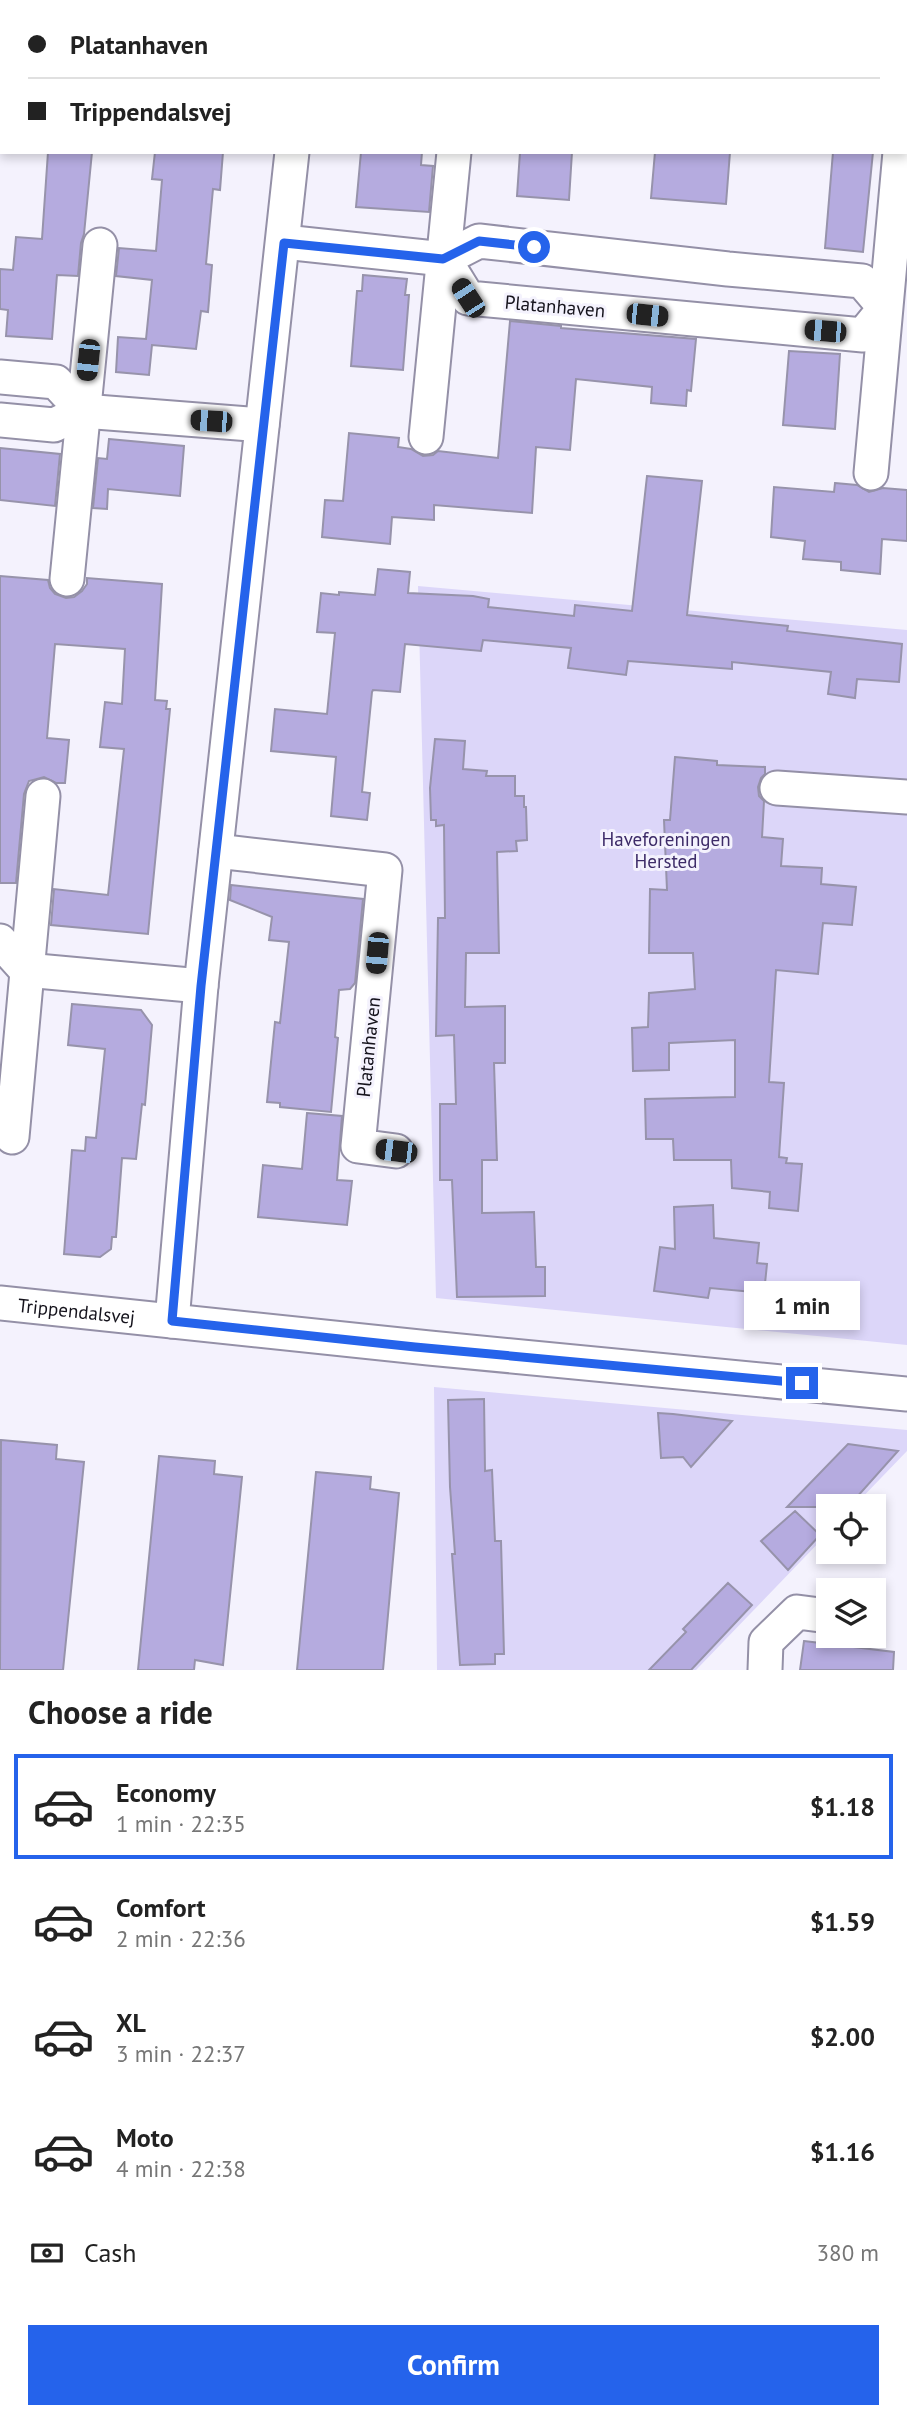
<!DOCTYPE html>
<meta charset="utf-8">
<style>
:root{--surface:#fff;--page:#f6f6f6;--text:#222;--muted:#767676;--line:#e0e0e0;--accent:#2563eb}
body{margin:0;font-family:"PT Sans",sans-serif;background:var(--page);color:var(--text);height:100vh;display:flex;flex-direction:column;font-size:26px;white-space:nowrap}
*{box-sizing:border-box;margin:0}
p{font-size:23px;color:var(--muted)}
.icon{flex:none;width:38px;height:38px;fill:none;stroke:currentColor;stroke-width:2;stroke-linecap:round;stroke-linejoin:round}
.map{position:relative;height:1670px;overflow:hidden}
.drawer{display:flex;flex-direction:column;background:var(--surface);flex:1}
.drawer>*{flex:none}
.top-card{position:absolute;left:0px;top:0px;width:908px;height:154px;box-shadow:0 4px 10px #0003;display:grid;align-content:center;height:154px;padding:0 28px;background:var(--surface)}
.fabs{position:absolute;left:816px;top:1494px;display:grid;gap:14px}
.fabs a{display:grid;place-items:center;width:70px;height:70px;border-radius:0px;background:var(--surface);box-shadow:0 4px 10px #0003;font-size:35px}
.end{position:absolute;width:32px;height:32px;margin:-16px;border:9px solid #2563eb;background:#fff;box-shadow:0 0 0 4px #fff}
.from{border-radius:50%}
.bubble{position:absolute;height:49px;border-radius:0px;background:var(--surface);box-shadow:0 4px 10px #0003;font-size:23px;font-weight:700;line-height:49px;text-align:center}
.car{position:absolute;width:21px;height:42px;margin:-21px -10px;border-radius:9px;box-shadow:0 0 5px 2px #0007;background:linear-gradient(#222 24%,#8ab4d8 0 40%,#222 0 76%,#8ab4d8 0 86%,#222 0)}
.top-card b{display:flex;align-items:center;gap:24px;height:66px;font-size:26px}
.top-card b+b{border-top:2px solid var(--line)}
.top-card i{width:18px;height:18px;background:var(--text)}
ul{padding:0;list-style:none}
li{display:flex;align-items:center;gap:21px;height:105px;margin:0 14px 10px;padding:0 14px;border:4px solid transparent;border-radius:0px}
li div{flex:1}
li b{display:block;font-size:26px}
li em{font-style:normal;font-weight:700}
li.current{border-color:var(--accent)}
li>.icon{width:63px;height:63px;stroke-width:1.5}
h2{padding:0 28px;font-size:32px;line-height:84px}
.pay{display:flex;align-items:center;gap:18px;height:77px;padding:0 28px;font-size:26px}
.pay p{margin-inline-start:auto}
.action{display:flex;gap:14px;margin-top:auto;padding:14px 28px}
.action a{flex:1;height:80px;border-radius:0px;background:var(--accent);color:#fff;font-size:28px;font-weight:700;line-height:80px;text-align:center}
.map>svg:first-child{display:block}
.green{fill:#dcd6f9}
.building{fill:#b5abdf;stroke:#9793ab;stroke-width:2}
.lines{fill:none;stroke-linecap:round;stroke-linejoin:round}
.minor-casing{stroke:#9490a7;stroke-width:37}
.minor{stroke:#fff;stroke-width:33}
.route{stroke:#2563eb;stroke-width:9}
.labels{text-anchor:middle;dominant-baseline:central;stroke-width:6;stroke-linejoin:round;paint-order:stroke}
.street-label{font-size:19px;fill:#15131c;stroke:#f4f2fd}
.park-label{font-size:19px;fill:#3d2b68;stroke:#f4f2fd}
</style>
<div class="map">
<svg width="907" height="1670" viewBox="0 0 907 1670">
<rect width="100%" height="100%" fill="#f4f2fd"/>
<path class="green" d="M 418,586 L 907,630 L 907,1345 L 436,1298 Z
M 434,1387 L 907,1430 L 907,1451 L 853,1507 L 828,1507 L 828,1533 L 696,1670 L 437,1670 Z"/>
<path class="building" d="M 48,152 L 92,152 L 84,234 L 81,243 L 78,276 L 57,275 L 52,339 L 6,336 L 8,310 L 0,309 L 0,269 L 13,270 L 16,237 L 42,239 Z
M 155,152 L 223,152 L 220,190 L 213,189 L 206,264 L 212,265 L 208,312 L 201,311 L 196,349 L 152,345 L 149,375 L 116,372 L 118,337 L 146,339 L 152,280 L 116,276 L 119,248 L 156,251 L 162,180 L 152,179 Z
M 361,152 L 422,152 L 421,165 L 433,166 L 429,212 L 356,207 Z
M 520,152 L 572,152 L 569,200 L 517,196 Z
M 655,152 L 730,152 L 726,204 L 651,198 Z
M 833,152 L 873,152 L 863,252 L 825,248 Z
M 363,275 L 407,279 L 405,295 L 409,295 L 403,370 L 351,366 L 357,291 L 362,291 Z
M 510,321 L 561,326 L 561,328 L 696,339 L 691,391 L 687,390 L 686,406 L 651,403 L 652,387 L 576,379 L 570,450 L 536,447 L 532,513 L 434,505 L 434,520 L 392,517 L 390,544 L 322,537 L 325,500 L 343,501 L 349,433 L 399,438 L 398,447 L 411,449 L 423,456 L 433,455 L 438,451 L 498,458 Z
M 789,351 L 840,354 L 835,429 L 783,425 Z
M 109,439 L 184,446 L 180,496 L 108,489 L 107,509 L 93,508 L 98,458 L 107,459 Z
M 0,448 L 60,454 L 55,506 L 0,500 Z
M 647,476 L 702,481 L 687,615 L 788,626 L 787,631 L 902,644 L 899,682 L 857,679 L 855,698 L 828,694 L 831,672 L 732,662 L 732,669 L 628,661 L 626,675 L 568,668 L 571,648 L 483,640 L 481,651 L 405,644 L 400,692 L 373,690 L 372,692 L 362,792 L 370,793 L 367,820 L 331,816 L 336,757 L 271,751 L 275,709 L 327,714 L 335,633 L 317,632 L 321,593 L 339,595 L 339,592 L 375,595 L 378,569 L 410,572 L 408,593 L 473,596 L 489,599 L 488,607 L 574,616 L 575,605 L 632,611 Z
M 835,483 L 857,485 L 869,492 L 883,488 L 907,490 L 907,541 L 882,539 L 880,574 L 841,570 L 841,562 L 803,559 L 805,541 L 771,537 L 774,487 L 834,492 Z
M 0,576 L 48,580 L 50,588 L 55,594 L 66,598 L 74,597 L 82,591 L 87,584 L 87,578 L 162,584 L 155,700 L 167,701 L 166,709 L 170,709 L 148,934 L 51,925 L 54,889 L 108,895 L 124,749 L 100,747 L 105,702 L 122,704 L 125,649 L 55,644 L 47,738 L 69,740 L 65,783 L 56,783 L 44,777 L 29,781 L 24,794 L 16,883 L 0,883 Z
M 435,739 L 465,741 L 463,769 L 487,771 L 486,776 L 515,776 L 515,796 L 524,796 L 524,807 L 526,807 L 527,840 L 516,841 L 517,851 L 497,852 L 499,953 L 466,953 L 465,1007 L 505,1006 L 505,1063 L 494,1063 L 497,1160 L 482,1160 L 482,1213 L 534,1212 L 536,1267 L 545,1267 L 545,1296 L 457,1297 L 452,1180 L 440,1180 L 440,1104 L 456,1104 L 454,1035 L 436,1036 L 438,918 L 445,918 L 444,825 L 436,826 L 436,820 L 431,820 L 430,788 Z
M 675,757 L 717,761 L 717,765 L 765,767 L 765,774 L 761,778 L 758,787 L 759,796 L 764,801 L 762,837 L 783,839 L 781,866 L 822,868 L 821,884 L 856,887 L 852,925 L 823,923 L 818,974 L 776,970 L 769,1082 L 784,1083 L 779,1157 L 787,1158 L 786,1163 L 802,1164 L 798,1211 L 769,1208 L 770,1192 L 732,1188 L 731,1160 L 674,1160 L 673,1139 L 646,1139 L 645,1099 L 735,1097 L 735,1040 L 669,1043 L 669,1070 L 633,1071 L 632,1028 L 648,1027 L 649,993 L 695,989 L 693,953 L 649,953 L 650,889 L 667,890 L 664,820 L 670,820 Z
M 231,885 L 363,899 L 355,983 L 350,989 L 339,990 L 335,1037 L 338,1038 L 331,1112 L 280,1107 L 280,1103 L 267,1102 L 275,1022 L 280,1023 L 289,942 L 269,940 L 272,917 L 230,900 Z
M 72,1004 L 141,1010 L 152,1025 L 145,1105 L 142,1104 L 136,1159 L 122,1158 L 116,1237 L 112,1237 L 111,1249 L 100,1257 L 64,1254 L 72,1150 L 85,1151 L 86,1137 L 96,1138 L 105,1049 L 68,1045 Z
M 307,1113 L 342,1116 L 337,1180 L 352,1181 L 347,1225 L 258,1217 L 263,1165 L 302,1169 Z
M 713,1205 L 714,1238 L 759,1243 L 757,1263 L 767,1264 L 764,1293 L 710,1288 L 708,1298 L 654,1291 L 660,1247 L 675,1249 L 674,1207 Z
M 484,1399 L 485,1471 L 492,1470 L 495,1541 L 501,1541 L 504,1654 L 495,1654 L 495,1664 L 460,1665 L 452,1554 L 455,1554 L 450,1487 L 448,1400 Z
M 658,1413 L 673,1414 L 732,1421 L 691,1467 L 683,1457 L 661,1458 Z
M 1,1440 L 57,1445 L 56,1459 L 84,1462 L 63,1670 L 0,1670 Z
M 848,1444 L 898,1451 L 848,1507 L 787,1507 Z
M 159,1456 L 215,1461 L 214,1474 L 242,1477 L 223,1665 L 195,1660 L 194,1670 L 138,1670 Z
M 316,1472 L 371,1477 L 370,1489 L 399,1493 L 383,1670 L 297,1670 Z
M 795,1511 L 820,1535 L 788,1570 L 761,1541 Z
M 728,1583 L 752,1605 L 691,1670 L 649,1670 L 686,1632 L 683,1629 Z
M 804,1641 L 894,1652 L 893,1670 L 800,1670 Z"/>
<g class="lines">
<defs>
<g id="minor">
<path d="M 121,2 L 121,0"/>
<path d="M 307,2 L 307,0"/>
<path d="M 284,242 L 444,259 L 479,241 L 728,269 L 862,281 L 885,308 L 863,335 L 468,298 L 444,259"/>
<path d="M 0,377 L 56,382 L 83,411"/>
<path d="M 0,420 L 54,425 L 83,411 L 262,425"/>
<path d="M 426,437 L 454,152"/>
<path d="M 871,473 L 900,152"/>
<path d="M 67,579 L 100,245"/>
<path d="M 777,788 L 907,797"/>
<path d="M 216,851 L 385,870 L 358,1146 L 396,1151"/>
<path d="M 0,941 L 26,970 L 201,986"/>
<path d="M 12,1137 L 43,796"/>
<path id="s1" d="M 0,1303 L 429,1348 L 907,1394"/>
<path d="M 172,1321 L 201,986 L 292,152"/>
<path d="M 765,1670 L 766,1642 L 797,1612 L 828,1616"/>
</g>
</defs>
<use href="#minor" class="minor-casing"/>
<use href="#minor" class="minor"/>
</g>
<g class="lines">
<path class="route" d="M 534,247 L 479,241 L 443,259 L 284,243 L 201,986 L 172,1321 L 415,1347 L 802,1383"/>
</g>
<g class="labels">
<g class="street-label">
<text transform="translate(555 306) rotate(5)">Platanhaven</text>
<text transform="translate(368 1047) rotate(-84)">Platanhaven</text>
<text stroke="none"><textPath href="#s1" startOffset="77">Trippendalsvej</textPath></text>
</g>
<g class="park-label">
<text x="666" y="839">Haveforeningen<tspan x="666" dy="22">Hersted</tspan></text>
</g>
</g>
</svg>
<div class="fabs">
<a><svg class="icon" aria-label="locate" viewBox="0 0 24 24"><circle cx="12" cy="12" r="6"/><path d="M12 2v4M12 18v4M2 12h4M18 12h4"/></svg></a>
<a><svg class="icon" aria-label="layers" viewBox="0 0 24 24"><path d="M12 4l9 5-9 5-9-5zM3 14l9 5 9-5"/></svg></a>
</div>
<i class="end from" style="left:534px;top:247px"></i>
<i class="end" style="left:802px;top:1383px"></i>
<div class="bubble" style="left:744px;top:1281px;width:116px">1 min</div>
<i class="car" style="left:468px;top:298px;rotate:327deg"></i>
<i class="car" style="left:647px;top:315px;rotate:96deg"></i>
<i class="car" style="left:825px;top:331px;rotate:275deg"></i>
<i class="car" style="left:88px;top:360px;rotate:186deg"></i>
<i class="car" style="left:211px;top:421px;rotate:274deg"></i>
<i class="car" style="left:377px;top:953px;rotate:185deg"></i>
<i class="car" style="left:396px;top:1151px;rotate:277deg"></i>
<div class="top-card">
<b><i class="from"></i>Platanhaven</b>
<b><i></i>Trippendalsvej</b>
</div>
</div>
<section class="drawer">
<h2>Choose a ride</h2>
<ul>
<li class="current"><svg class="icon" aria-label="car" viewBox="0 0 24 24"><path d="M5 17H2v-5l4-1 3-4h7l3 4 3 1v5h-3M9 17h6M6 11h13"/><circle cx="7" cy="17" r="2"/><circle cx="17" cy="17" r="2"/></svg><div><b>Economy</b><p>1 min · 22:35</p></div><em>$1.18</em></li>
<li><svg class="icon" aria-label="car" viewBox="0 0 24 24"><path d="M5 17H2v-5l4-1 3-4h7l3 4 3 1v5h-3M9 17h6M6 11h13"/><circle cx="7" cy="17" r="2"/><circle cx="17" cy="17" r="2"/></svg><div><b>Comfort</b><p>2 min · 22:36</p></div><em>$1.59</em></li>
<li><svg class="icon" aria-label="car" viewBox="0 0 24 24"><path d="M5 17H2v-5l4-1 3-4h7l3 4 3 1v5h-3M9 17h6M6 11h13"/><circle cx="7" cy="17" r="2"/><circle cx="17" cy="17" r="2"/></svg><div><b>XL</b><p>3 min · 22:37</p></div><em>$2.00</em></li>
<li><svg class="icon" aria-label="car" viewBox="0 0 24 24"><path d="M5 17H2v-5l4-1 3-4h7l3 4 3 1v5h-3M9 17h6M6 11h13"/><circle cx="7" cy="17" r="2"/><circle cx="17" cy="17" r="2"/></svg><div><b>Moto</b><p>4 min · 22:38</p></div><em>$1.16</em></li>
</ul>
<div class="pay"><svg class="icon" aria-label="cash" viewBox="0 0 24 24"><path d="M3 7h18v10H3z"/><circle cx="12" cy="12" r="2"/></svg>Cash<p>380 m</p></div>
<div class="action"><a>Confirm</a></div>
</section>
